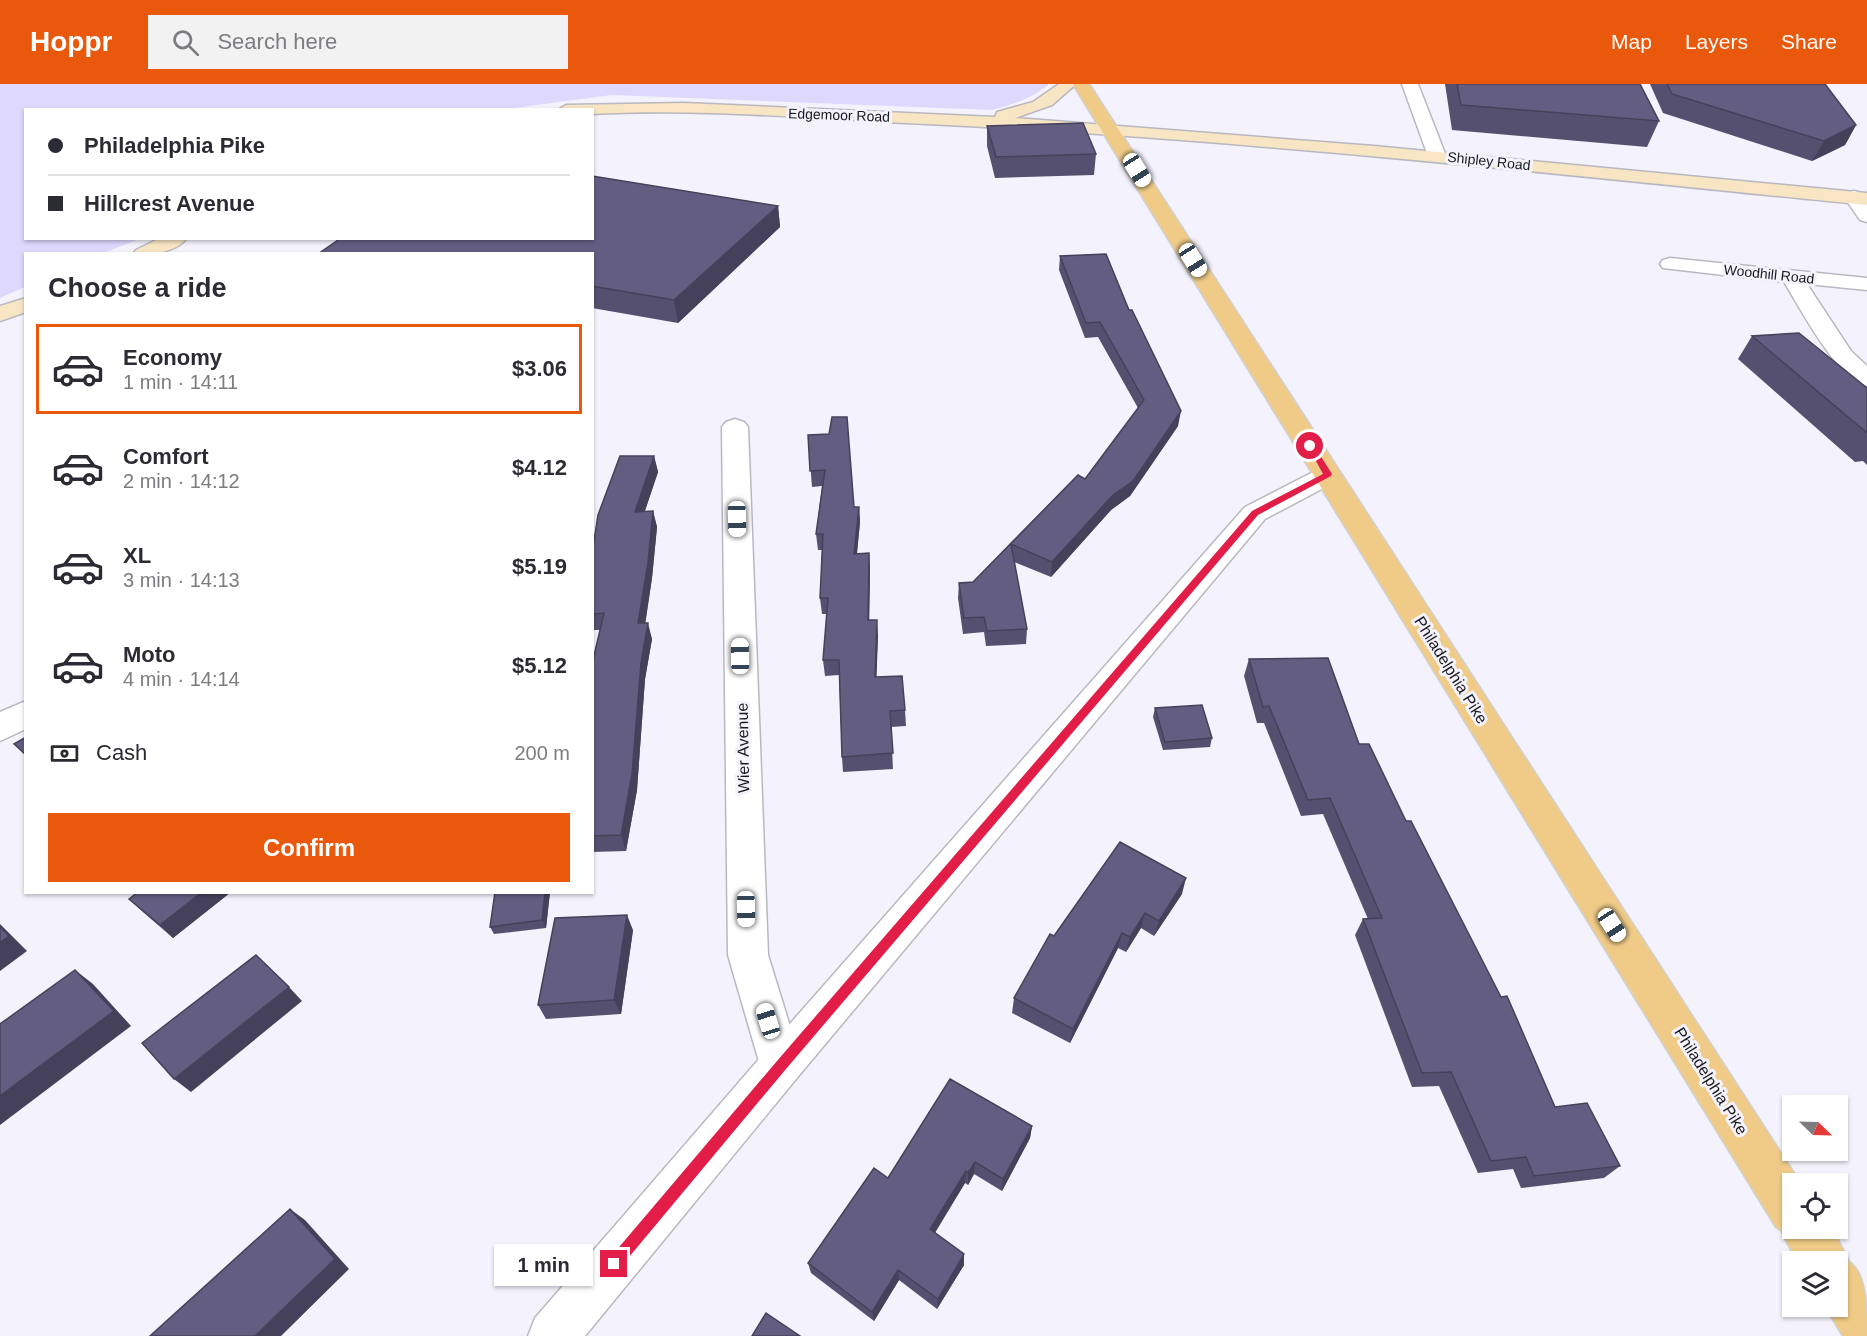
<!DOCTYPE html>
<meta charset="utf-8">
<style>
:root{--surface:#fff;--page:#f2f2f3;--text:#2b2b33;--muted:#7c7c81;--line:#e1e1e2;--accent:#ea580c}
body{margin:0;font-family:Arial,sans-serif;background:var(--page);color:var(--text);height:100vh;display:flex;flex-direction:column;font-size:22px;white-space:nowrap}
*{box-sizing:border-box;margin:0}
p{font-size:20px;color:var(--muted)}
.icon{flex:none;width:33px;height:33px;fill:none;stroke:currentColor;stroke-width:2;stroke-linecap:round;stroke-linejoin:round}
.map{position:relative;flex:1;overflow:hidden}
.details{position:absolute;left:24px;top:168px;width:570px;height:642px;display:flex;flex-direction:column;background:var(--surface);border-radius:0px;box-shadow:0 2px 4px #0004}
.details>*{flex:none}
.hud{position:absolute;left:24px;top:24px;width:570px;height:132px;border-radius:0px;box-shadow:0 2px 4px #0004;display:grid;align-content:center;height:132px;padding:0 24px;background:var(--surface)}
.needle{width:39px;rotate:113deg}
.controls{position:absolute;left:1782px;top:1011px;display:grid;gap:12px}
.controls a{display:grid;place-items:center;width:66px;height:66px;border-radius:0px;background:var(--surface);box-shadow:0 2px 4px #0004;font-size:30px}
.end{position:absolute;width:27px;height:27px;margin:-14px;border:8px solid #e11d48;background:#fff;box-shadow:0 0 0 3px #fff}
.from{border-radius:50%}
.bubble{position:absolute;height:42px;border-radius:0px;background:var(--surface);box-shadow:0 2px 4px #0004;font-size:20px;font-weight:600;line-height:42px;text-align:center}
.car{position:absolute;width:18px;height:36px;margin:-18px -9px;border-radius:8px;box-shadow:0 0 4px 2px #0007;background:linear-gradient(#fff 24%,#345 0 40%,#fff 0 76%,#345 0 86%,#fff 0)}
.hud b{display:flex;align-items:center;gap:21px;height:57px;font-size:22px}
.hud b+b{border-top:2px solid var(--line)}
.hud i{width:15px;height:15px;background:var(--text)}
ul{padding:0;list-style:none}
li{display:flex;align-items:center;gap:18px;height:90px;margin:0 12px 9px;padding:0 12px;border:3px solid transparent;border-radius:0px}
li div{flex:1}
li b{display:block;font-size:22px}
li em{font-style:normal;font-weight:600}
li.on{border-color:var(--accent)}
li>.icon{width:54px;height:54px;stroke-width:1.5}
h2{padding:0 24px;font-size:27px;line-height:72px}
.pay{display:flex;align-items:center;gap:15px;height:66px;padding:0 24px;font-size:22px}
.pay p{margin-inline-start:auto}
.cta{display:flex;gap:12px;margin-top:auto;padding:12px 24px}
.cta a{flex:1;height:69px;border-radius:0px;background:var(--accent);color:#fff;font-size:24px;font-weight:600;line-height:69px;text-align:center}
header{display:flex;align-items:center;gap:36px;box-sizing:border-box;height:84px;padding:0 30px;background:var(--accent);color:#fff}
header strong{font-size:28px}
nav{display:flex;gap:33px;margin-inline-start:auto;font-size:21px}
.search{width:420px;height:54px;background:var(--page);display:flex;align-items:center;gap:15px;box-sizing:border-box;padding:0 21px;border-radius:0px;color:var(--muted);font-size:22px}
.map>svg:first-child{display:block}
.green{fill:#dfd8fd}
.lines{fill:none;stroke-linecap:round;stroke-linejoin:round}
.minor-casing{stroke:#b9b8c1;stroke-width:3}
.tertiary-casing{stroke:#b9b8c1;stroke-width:3}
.secondary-casing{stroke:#b9b8c1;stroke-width:3}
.primary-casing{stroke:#d1d1d2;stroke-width:3}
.minor{fill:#fff;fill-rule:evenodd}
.tertiary{fill:#fff;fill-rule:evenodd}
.secondary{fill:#f7e5c3;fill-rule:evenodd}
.primary{fill:#efcb87;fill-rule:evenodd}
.wall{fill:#565070}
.shaded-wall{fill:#46415b}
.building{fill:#645d82;stroke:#46415b;stroke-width:1.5}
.route{fill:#e11d48}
.labels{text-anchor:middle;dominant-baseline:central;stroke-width:6;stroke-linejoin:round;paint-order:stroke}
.far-street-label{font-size:14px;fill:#19191c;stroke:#f4f3fd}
.street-label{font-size:16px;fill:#19191c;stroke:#f4f3fd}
</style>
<header>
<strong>Hoppr</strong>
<div class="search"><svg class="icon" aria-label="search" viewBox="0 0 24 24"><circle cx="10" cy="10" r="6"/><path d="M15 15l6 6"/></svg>Search here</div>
<nav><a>Map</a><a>Layers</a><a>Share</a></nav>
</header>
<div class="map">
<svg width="1867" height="1252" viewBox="0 0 1867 1252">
<rect width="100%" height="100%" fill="#f4f3fd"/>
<path class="green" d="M 0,0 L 1048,0 L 1048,1 C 1031,15 1014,20 992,26 L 612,11 L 499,26 L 26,26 L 26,154 L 139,155 L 104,169 L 26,170 L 25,203 L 0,214 Z"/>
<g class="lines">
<defs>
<path id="minor" d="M 1402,0 L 1418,0 L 1446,72 L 1443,76 L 1431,76 L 1428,72 Z
M 1854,107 L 1861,109 L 1867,118 L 1867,138 L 1860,136 L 1844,113 L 1847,109 Z
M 1670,174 L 1867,194 L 1867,206 L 1807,200 L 1851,267 L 1867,282 L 1867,302 C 1836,294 1801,225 1784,198 L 1663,184 L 1660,180 L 1663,176 Z
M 735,335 L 744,338 L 748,343 L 768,871 L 802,981 L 796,995 L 781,1001 L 766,995 L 760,981 L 728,871 L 722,343 L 726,338 Z
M 26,617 L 26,645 L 0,657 L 0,628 Z"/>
<path id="tertiary" d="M 1328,383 L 1337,385 L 1341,391 L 1337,397 L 1265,435 L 796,995 L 585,1252 L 528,1252 L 535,1234 L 766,967 L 1245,423 L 1319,385 Z"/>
<path id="secondary" d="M 1059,0 L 1076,0 L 1052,21 L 1015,34 L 1374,62 L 1867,109 L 1867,121 C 1554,90 1241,55 926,40 C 815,35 703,24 592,30 L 592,26 L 558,26 L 566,21 L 684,19 L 995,33 L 997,28 L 1033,18 Z
M 160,154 L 187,154 C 174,170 151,170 133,170 L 136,166 Z
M 26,214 L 26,228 L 0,237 L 0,222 Z"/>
<path id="primary" d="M 1073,0 L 1089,0 L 1801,1100 L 1792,1100 L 1792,1144 L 1832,1144 L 1849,1178 C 1867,1189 1867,1229 1867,1252 L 1843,1252 L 1825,1222 L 1838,1222 L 1838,1178 L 1797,1178 L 1781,1146 L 1776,1143 Z"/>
</defs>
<use href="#minor" class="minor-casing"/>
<use href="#tertiary" class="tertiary-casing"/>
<use href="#secondary" class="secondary-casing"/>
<use href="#primary" class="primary-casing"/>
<use href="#minor" class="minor"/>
<use href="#tertiary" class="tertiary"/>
<use href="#secondary" class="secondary"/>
<use href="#primary" class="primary"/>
</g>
<path class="wall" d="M 1445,0 L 1640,0 L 1659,37 L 1647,63 L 1452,46 Z
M 1650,0 L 1825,0 L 1856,41 L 1845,61 L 1812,77 L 1663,29 Z
M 987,42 L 1096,70 L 1094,91 L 995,94 L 987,62 Z
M 778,122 L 780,143 L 678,239 L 592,224 L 592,170 Z
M 1060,172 L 1178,342 L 1130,412 L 1111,426 L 1051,493 L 1014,478 L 1027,545 L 1026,560 L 986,562 L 984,548 L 963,550 L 958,514 L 959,499 L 973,498 L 1078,391 L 1085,395 L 1138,324 L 1098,253 L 1085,254 L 1059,186 Z
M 1752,252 L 1867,304 L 1867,381 L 1863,377 L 1855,378 L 1738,275 Z
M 808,351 L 854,423 L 859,423 L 860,438 L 857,470 L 869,469 L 870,485 L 869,536 L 878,551 L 876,593 L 905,626 L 906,642 L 891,643 L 893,685 L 843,688 L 842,673 L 839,591 L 825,592 L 823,576 L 827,530 L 822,530 L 820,514 L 822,466 L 818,466 L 816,450 L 822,402 L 812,403 Z
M 654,372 L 658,388 L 645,427 L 653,427 L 657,443 L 652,494 L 645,539 L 652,555 L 645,595 L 637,706 L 626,767 L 592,768 L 592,580 L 600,546 L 592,546 L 592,470 Z
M 1249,575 L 1359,660 L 1406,737 L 1555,1023 L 1620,1082 L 1604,1094 L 1521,1104 L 1513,1085 L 1478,1089 L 1439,1002 L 1412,1003 L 1355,851 L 1363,835 L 1368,835 L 1323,730 L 1301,732 L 1264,639 L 1257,639 L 1244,592 Z
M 1155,624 L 1212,654 L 1210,663 L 1163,666 L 1153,633 Z
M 138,808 L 231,808 L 173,854 L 143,828 L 129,815 Z
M 495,808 L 550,808 L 546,844 L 494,850 L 490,843 Z
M 1182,810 L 1154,852 L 1141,844 L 1126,868 L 1118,864 L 1070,959 L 1012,929 L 1014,914 L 1054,852 Z
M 633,846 L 621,930 L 546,935 L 538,921 Z
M 1032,1042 L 1030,1054 L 1002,1107 L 974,1090 L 968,1101 L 965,1099 L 935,1149 L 964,1170 L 964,1181 L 937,1225 L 899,1196 L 874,1237 L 811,1189 L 808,1179 L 888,1094 Z"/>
<path class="shaded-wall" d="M 1856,41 L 1845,61 L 1812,77 L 1824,57 Z
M 778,122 L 780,143 L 678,239 L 674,216 Z
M 1181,327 L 1178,342 L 1130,412 L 1111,426 L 1051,493 L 1052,478 Z
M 654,372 L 658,388 L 639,444 L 635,428 Z
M 859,423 L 860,438 L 855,486 L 854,470 Z
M 653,427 L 657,443 L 652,494 L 643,555 L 638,539 Z
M 869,469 L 870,485 L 869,552 L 868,536 Z
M 877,536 L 878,551 L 876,609 L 875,593 Z
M 648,539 L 652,555 L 645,595 L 637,706 L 626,767 L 621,751 L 641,579 Z
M 1186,794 L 1182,810 L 1154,852 L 1159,837 Z
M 202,808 L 231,808 L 173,854 L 160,841 Z
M 545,808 L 550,808 L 546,844 L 542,836 Z
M 1145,829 L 1141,844 L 1126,868 L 1130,853 Z
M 627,831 L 633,846 L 621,930 L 614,916 Z
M 0,840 L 27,867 L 0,887 Z
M 1122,849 L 1118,864 L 1070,959 L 1073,945 Z
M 75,886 L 93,900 L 131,942 L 0,1041 L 0,1012 Z
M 289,903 L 302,917 L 191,1008 L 174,995 Z
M 1032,1042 L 1030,1054 L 1002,1107 L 1003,1095 Z
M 975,1078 L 974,1090 L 968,1101 L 968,1089 Z
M 966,1087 L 965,1099 L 930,1156 L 930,1145 Z
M 290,1125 L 305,1136 L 349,1185 L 281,1252 L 255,1252 Z
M 964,1170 L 964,1181 L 937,1225 L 938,1215 Z
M 898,1186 L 899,1196 L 874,1237 L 872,1228 Z"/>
<path class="building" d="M 1457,0 L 1640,0 L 1659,37 L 1461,21 Z
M 1667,0 L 1825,0 L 1856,41 L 1824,57 L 1672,10 Z
M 1083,39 L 1096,70 L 996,73 L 987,42 Z
M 592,92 L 778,122 L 674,216 L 592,202 L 592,170 L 318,170 L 341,154 L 592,154 Z
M 1106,170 L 1129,226 L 1132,226 L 1181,327 L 1133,397 L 1113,411 L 1052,478 L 1011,460 L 1027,545 L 987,547 L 984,533 L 964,534 L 959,499 L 973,498 L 1078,391 L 1085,395 L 1144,316 L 1100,238 L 1086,239 L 1060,172 Z
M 1799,249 L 1867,304 L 1867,349 L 1752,252 Z
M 832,333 L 847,333 L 854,423 L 859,423 L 854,470 L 869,469 L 868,536 L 877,536 L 875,593 L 902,592 L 905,626 L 890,627 L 893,669 L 842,673 L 839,576 L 823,576 L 828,514 L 820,514 L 823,450 L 816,450 L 825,386 L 810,387 L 808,351 L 829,350 Z
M 620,372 L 654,372 L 635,428 L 653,427 L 648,478 L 638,539 L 648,539 L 641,579 L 632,690 L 621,751 L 592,752 L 592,580 L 604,529 L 592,530 L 592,470 L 598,431 Z
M 1328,574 L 1359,660 L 1369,660 L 1406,737 L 1411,737 L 1501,913 L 1507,912 L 1555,1023 L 1587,1019 L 1620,1082 L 1534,1092 L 1526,1073 L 1491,1077 L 1451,988 L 1422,989 L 1363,835 L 1382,834 L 1330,714 L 1308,716 L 1269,622 L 1263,623 L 1249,575 Z
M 1202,621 L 1212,654 L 1165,658 L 1155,624 Z
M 26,653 L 26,671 L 14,660 Z
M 1120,758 L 1186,794 L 1159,837 L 1145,829 L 1130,853 L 1122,849 L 1073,945 L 1014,914 L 1050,850 L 1054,852 Z
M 138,808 L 202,808 L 160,841 L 129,815 Z
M 495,808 L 545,808 L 542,836 L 490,843 Z
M 627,831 L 614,916 L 538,921 L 555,834 Z
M 0,843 L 9,852 L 0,859 Z
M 256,871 L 289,903 L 174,995 L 142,959 Z
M 75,886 L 114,927 L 0,1012 L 0,940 Z
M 950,995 L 1032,1042 L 1003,1095 L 975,1078 L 968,1089 L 966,1087 L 930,1145 L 964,1170 L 938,1215 L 898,1186 L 872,1228 L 808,1179 L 874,1084 L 888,1094 Z
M 290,1125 L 335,1175 L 255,1252 L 150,1252 Z
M 766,1229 L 800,1252 L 752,1252 Z"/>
<path class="route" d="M 1307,360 L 1313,360 L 1332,390 L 1331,392 L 1258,431 L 786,985 L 619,1185 L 614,1187 L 609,1185 L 607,1180 L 609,1175 L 777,977 L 1252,427 L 1323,390 Z"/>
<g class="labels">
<g class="far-street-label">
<text transform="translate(839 31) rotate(2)">Edgemoor Road</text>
<text transform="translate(1489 77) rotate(6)">Shipley Road</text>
<text transform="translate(1769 190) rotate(6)">Woodhill Road</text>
</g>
<g class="street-label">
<text transform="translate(1451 586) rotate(58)">Philadelphia Pike</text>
<text transform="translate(743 664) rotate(-91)">Wier Avenue</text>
<text transform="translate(1711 997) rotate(58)">Philadelphia Pike</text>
</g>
</g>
</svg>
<div class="controls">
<a><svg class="needle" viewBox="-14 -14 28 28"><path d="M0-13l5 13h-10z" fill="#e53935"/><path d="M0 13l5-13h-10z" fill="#7c7c81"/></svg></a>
<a><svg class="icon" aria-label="locate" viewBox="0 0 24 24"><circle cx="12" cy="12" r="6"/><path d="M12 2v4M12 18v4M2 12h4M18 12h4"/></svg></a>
<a><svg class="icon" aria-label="layers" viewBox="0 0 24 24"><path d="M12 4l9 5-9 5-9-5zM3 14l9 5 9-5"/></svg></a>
</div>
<i class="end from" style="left:1310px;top:362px"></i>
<i class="end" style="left:614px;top:1180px"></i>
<div class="bubble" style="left:494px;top:1160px;width:99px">1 min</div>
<i class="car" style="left:1137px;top:86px;rotate:148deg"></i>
<i class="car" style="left:1193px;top:176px;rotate:148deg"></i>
<i class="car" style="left:737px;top:435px;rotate:179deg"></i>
<i class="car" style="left:740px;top:572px;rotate:359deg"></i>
<i class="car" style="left:746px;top:825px;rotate:179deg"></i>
<i class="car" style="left:1612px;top:841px;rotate:147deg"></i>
<i class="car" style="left:768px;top:937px;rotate:343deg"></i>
<div class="hud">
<b><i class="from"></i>Philadelphia Pike</b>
<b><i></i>Hillcrest Avenue</b>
</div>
<section class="details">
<h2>Choose a ride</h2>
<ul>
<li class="on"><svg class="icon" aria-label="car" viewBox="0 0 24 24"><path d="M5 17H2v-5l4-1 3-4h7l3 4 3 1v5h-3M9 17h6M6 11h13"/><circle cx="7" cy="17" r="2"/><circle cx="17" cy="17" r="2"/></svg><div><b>Economy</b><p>1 min · 14:11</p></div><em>$3.06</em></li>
<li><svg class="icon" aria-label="car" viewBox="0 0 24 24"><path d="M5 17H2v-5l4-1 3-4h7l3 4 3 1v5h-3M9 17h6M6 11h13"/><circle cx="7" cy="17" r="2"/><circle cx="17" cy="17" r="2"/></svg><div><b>Comfort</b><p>2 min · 14:12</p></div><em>$4.12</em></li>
<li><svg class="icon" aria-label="car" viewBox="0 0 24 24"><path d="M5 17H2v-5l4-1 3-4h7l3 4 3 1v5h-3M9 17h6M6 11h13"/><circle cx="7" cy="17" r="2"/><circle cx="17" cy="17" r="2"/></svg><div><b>XL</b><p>3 min · 14:13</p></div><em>$5.19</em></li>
<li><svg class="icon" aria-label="car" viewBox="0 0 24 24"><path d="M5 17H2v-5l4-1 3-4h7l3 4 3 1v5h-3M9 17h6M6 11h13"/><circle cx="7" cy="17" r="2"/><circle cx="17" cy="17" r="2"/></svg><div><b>Moto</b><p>4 min · 14:14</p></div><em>$5.12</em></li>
</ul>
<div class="pay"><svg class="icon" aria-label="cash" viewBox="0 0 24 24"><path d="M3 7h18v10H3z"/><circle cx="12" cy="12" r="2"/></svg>Cash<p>200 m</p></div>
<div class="cta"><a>Confirm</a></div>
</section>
</div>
